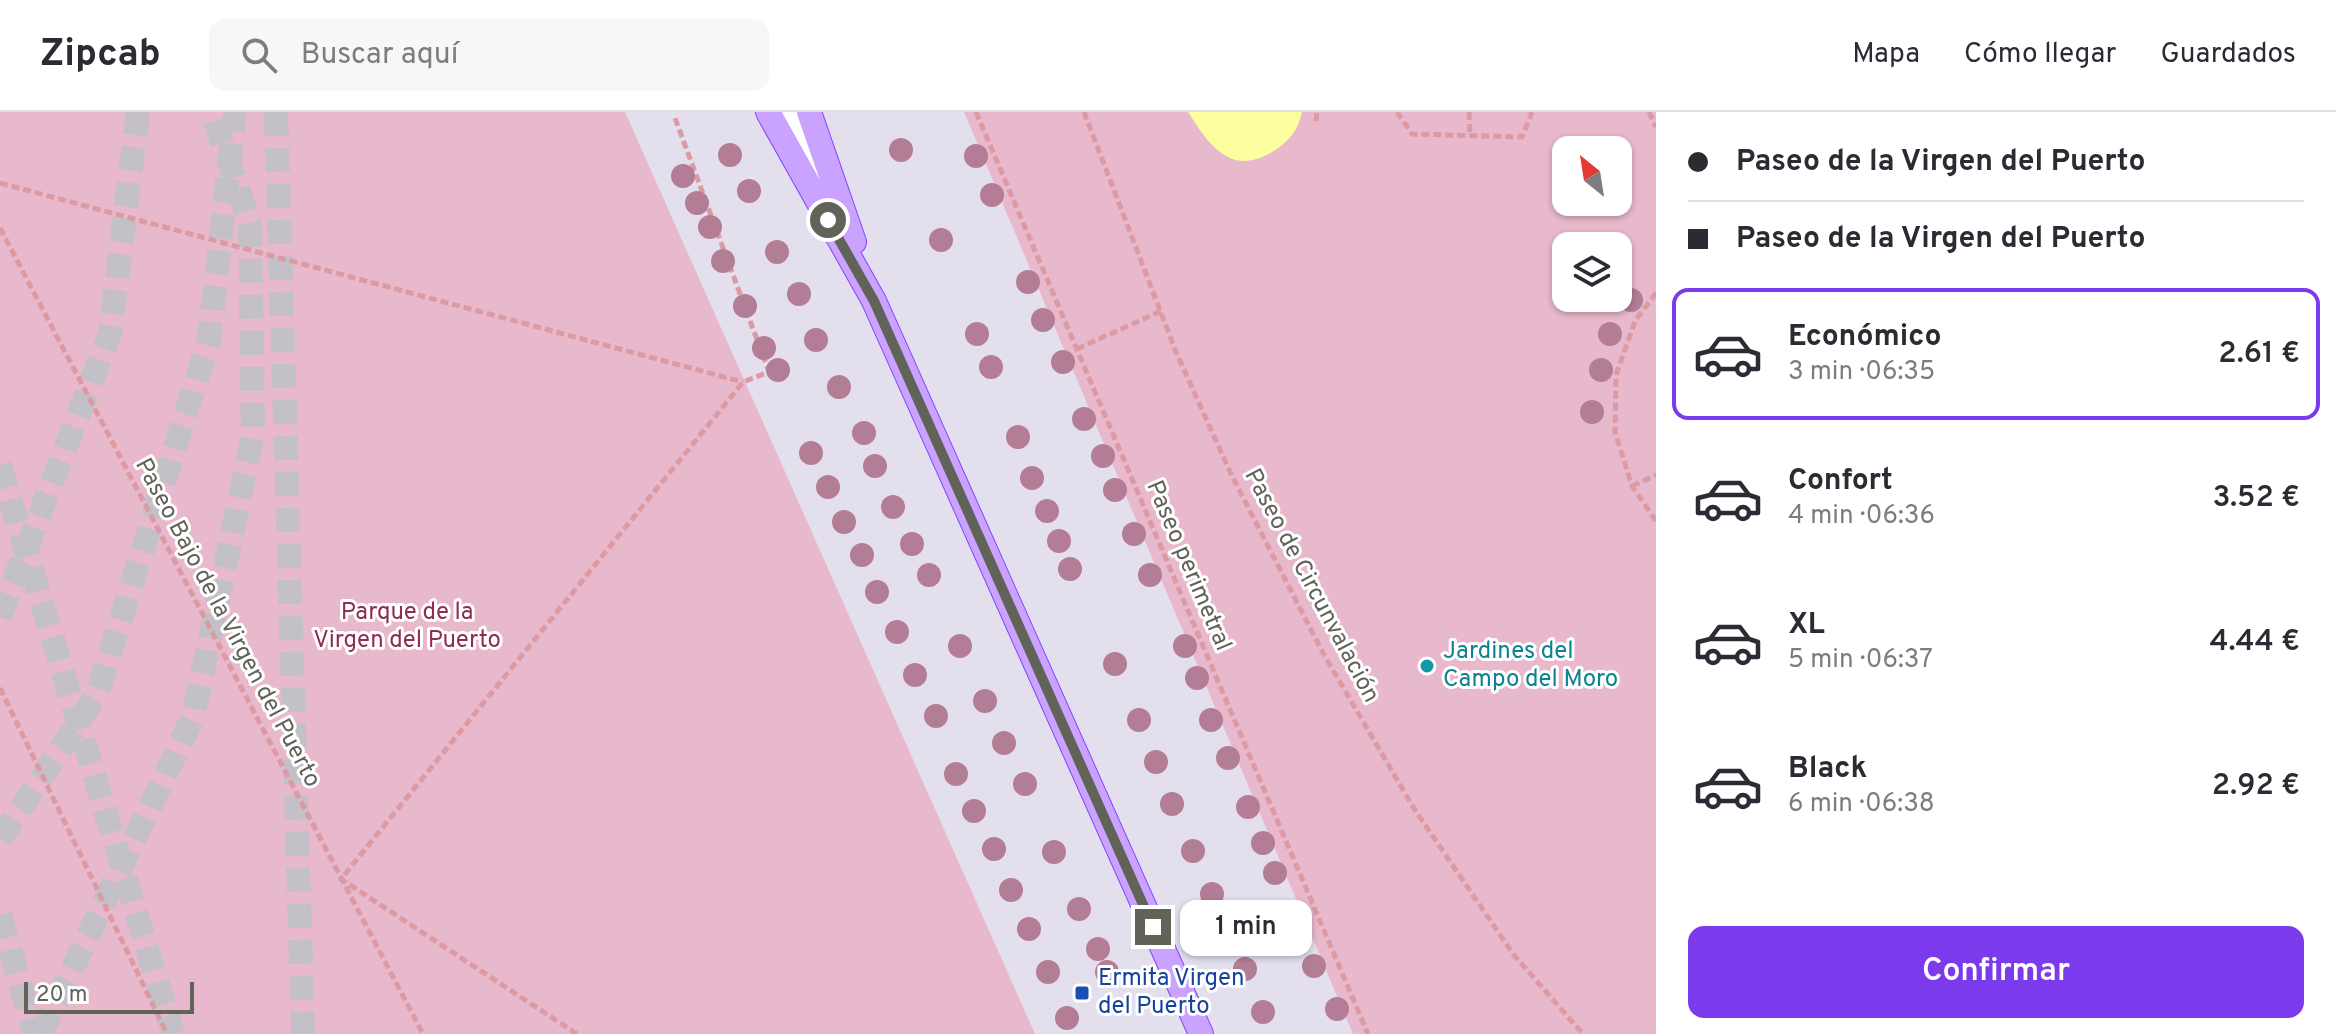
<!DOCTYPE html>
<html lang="es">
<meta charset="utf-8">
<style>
:root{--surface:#fff;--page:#f7f7f7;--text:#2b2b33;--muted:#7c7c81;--line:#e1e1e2;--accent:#7c3aed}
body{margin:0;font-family:Overpass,sans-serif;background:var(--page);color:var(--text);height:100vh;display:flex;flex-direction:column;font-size:30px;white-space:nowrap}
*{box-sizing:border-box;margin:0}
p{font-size:26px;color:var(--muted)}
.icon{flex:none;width:44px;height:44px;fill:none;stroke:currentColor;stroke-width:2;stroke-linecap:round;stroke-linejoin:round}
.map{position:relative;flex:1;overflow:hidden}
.sheet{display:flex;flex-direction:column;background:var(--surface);width:680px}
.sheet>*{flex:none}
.hud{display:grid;align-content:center;height:176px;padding:0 32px;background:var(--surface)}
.needle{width:52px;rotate:330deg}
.tools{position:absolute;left:1552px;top:24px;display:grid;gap:16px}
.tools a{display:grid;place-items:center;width:80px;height:80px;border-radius:16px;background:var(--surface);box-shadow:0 2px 6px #0004;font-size:40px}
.scale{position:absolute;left:24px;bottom:20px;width:170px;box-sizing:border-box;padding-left:8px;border:4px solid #616258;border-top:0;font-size:22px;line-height:28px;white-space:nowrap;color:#616258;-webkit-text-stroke:6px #fff;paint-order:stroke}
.end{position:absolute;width:36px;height:36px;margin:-18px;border:10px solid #616258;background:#fff;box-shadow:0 0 0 4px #fff}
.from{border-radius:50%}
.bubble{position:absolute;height:56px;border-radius:16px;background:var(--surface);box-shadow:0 2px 6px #0004;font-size:26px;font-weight:600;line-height:56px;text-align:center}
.hud b{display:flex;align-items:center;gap:28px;height:76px;font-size:30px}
.hud b+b{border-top:2px solid var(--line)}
.hud i{width:20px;height:20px;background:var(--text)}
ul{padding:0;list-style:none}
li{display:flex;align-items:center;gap:24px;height:132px;margin:0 16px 12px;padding:0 16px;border:4px solid transparent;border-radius:16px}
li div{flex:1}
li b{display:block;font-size:30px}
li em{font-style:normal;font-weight:600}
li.selected{border-color:var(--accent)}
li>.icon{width:72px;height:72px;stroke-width:1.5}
.cta{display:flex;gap:16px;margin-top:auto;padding:16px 32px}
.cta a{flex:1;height:92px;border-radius:16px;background:var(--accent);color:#fff;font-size:32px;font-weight:600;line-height:92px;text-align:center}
header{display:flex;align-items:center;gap:48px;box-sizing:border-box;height:112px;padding:0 40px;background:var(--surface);border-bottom:2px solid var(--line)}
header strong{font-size:38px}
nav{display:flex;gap:44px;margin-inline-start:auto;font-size:28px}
.search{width:560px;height:72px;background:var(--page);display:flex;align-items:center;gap:20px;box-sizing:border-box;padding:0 28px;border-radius:16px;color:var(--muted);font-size:30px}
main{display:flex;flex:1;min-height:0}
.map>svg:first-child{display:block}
.green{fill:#e8b8cc;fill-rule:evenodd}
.water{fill:#fcff9d}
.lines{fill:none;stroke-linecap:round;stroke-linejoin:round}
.highway-tunnel{stroke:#c3c0c8;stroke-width:24;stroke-dasharray:24 12;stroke-linecap:butt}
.street-casing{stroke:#d9dbd2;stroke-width:26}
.primary-casing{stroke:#8046ff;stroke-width:26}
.path{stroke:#dc9aa3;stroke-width:5;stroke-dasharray:8 4;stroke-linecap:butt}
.street{stroke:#fff;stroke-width:24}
.primary{stroke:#caa2ff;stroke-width:24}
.tree{fill:#b47d96}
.route{stroke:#616258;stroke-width:10}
.culture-dot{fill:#0f9aa8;stroke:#fff;stroke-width:3}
.transit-dot{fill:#1a4fb4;stroke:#fff;stroke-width:3}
.labels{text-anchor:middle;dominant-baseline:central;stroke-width:6;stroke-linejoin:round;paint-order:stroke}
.street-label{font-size:24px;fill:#616258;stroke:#fff}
.park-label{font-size:24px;fill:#8d2d4f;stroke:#fff}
.culture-label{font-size:24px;fill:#0d838f;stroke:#fff;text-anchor:start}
.transit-label{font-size:24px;fill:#164399;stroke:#fff;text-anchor:start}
</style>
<header>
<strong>Zipcab</strong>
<div class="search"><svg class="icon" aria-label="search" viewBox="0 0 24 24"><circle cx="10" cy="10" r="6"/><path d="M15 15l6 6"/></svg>Buscar aquí</div>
<nav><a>Mapa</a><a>Cómo llegar</a><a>Guardados</a></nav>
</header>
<main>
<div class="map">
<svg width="1656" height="922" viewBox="0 0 1656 922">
<rect width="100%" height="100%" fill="#e4dfed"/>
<path class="green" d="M 0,0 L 625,0 L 1035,922 L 0,922 Z
M 964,0 L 1656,0 L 1656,922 L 1353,922 ZM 1566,38 L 1618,38 L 1618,90 L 1566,90 ZM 1566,134 L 1618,134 L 1618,186 L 1566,186 Z"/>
<path class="water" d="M 1188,0 L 1302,0 C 1300,8 1297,17 1292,23 C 1279,39 1251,56 1230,46 C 1210,36 1200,18 1188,0 Z"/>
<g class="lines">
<path class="highway-tunnel" d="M 276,0 L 303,922
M 0,353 L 173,922
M 0,505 L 110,221 L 138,0
M 0,727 L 97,582 L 209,228 L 235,0
M 0,803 L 35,922
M 41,922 L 193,605 L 253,323 L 250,112 L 212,0"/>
<defs>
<path id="street" d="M 793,0 L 823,69"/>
<path id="primary" d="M 768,0 L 874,189 L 1201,922
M 809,0 L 854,130"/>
</defs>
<use href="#street" class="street-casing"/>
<use href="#primary" class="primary-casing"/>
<path class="path" d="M 976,0 L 1368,922
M 1084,0 L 1176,240 L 1231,362 L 1323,541 L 1413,695 L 1513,842 L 1583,922
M 1397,0 L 1412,22 L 1522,25 L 1532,0
M 1469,0 L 1470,23
M 1649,0 L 1656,15
M 1316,9 L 1317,0
M 0,71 L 743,270
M 0,116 L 423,922
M 1656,181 L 1635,209 L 1616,263 L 1615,320 L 1632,374 L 1656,409
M 1077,237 L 1161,199
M 1632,374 L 1656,363
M 0,576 L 167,922
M 577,922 L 341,767 L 743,270 L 769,260 L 675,6"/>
<use href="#street" class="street"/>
<use href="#primary" class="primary"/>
</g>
<g class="tree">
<circle cx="901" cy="38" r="12"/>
<circle cx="730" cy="43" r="12"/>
<circle cx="976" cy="44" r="12"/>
<circle cx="683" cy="64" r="12"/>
<circle cx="749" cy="79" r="12"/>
<circle cx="992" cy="83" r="12"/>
<circle cx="697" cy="91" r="12"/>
<circle cx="710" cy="115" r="12"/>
<circle cx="941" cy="128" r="12"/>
<circle cx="777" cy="140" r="12"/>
<circle cx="723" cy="149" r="12"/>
<circle cx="1028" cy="170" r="12"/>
<circle cx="799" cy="182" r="12"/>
<circle cx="1631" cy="188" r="12"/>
<circle cx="745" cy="194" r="12"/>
<circle cx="1043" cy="208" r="12"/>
<circle cx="977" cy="222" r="12"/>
<circle cx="1610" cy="222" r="12"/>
<circle cx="816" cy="228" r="12"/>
<circle cx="764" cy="236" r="12"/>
<circle cx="1063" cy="250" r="12"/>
<circle cx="991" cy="255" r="12"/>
<circle cx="778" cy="258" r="12"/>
<circle cx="1601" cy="258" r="12"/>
<circle cx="839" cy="275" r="12"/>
<circle cx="1592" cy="300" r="12"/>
<circle cx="1084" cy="307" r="12"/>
<circle cx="864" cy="321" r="12"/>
<circle cx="1018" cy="325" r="12"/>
<circle cx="811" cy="341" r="12"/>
<circle cx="1103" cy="344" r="12"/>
<circle cx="875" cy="354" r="12"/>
<circle cx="1032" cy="366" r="12"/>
<circle cx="828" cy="375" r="12"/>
<circle cx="1115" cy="378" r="12"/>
<circle cx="893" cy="395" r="12"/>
<circle cx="1047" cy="399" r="12"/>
<circle cx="844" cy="410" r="12"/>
<circle cx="1134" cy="422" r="12"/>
<circle cx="1059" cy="429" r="12"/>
<circle cx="912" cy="432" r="12"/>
<circle cx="862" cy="443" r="12"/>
<circle cx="1070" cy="457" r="12"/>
<circle cx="929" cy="463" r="12"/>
<circle cx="1150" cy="463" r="12"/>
<circle cx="877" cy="480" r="12"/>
<circle cx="897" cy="520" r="12"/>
<circle cx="960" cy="534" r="12"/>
<circle cx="1185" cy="534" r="12"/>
<circle cx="1115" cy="552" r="12"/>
<circle cx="915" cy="563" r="12"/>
<circle cx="1197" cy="566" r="12"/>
<circle cx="985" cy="589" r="12"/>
<circle cx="936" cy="604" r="12"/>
<circle cx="1139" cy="608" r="12"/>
<circle cx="1211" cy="608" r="12"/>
<circle cx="1004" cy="631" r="12"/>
<circle cx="1228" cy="646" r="12"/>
<circle cx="1156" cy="650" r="12"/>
<circle cx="956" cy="662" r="12"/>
<circle cx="1025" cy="672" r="12"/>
<circle cx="1172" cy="692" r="12"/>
<circle cx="1248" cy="695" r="12"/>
<circle cx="974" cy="699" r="12"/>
<circle cx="1263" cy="731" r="12"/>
<circle cx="994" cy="737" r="12"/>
<circle cx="1193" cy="739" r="12"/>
<circle cx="1054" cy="740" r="12"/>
<circle cx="1275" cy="761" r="12"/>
<circle cx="1011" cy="778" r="12"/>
<circle cx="1212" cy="782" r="12"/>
<circle cx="1079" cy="797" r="12"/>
<circle cx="1292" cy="803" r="12"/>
<circle cx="1029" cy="817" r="12"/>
<circle cx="1226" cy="818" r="12"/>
<circle cx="1098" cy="837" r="12"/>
<circle cx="1314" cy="854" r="12"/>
<circle cx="1245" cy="857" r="12"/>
<circle cx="1048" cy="860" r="12"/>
<circle cx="1107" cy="860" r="12"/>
<circle cx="1337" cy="897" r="12"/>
<circle cx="1263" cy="900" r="12"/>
<circle cx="1067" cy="906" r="12"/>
</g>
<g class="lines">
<path class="route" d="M 828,108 L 874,189 L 1153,815"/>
</g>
<circle class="culture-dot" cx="1427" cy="554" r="8"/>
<rect class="transit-dot" x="1074" y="873" width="16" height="16" rx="4"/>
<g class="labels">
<g class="street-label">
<text transform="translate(1188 454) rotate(67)">Paseo perimetral</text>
<text transform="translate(1311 474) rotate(62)">Paseo de Circunvalación</text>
<text transform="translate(227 511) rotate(62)">Paseo Bajo de la Virgen del Puerto</text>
</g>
<g class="park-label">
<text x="407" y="501">Parque de la<tspan x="407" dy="28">Virgen del Puerto</tspan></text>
</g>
<g class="culture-label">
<text x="1443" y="540">Jardines del<tspan x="1443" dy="28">Campo del Moro</tspan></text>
</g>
<g class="transit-label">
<text x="1098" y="867">Ermita Virgen<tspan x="1098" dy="28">del Puerto</tspan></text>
</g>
</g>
</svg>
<div class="tools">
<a><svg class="needle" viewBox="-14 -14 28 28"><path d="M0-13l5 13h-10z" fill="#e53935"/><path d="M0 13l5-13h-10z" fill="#7c7c81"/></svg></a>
<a><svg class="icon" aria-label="layers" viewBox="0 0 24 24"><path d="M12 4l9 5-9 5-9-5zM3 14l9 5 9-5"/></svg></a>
</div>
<div class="scale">20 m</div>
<i class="end from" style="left:828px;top:108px"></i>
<i class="end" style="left:1153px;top:815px"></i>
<div class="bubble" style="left:1180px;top:788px;width:132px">1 min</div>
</div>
<section class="sheet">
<div class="hud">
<b><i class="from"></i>Paseo de la Virgen del Puerto</b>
<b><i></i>Paseo de la Virgen del Puerto</b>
</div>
<ul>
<li class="selected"><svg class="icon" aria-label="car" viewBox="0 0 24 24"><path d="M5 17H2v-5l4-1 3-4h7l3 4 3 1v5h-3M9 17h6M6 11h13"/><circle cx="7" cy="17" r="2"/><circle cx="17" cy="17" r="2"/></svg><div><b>Económico</b><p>3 min · 06:35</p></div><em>2.61 €</em></li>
<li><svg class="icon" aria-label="car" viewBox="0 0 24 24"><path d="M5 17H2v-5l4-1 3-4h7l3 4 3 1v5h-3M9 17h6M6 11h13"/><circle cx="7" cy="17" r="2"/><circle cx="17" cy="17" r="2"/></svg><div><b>Confort</b><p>4 min · 06:36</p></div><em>3.52 €</em></li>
<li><svg class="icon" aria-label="car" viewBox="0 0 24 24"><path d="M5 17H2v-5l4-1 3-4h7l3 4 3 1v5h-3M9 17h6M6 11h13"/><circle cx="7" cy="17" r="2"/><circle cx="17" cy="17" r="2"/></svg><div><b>XL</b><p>5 min · 06:37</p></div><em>4.44 €</em></li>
<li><svg class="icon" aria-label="car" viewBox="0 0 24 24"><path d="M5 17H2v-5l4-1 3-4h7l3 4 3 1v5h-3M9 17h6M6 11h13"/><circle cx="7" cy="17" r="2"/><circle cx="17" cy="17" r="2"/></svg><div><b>Black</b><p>6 min · 06:38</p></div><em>2.92 €</em></li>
</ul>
<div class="cta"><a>Confirmar</a></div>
</section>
</main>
